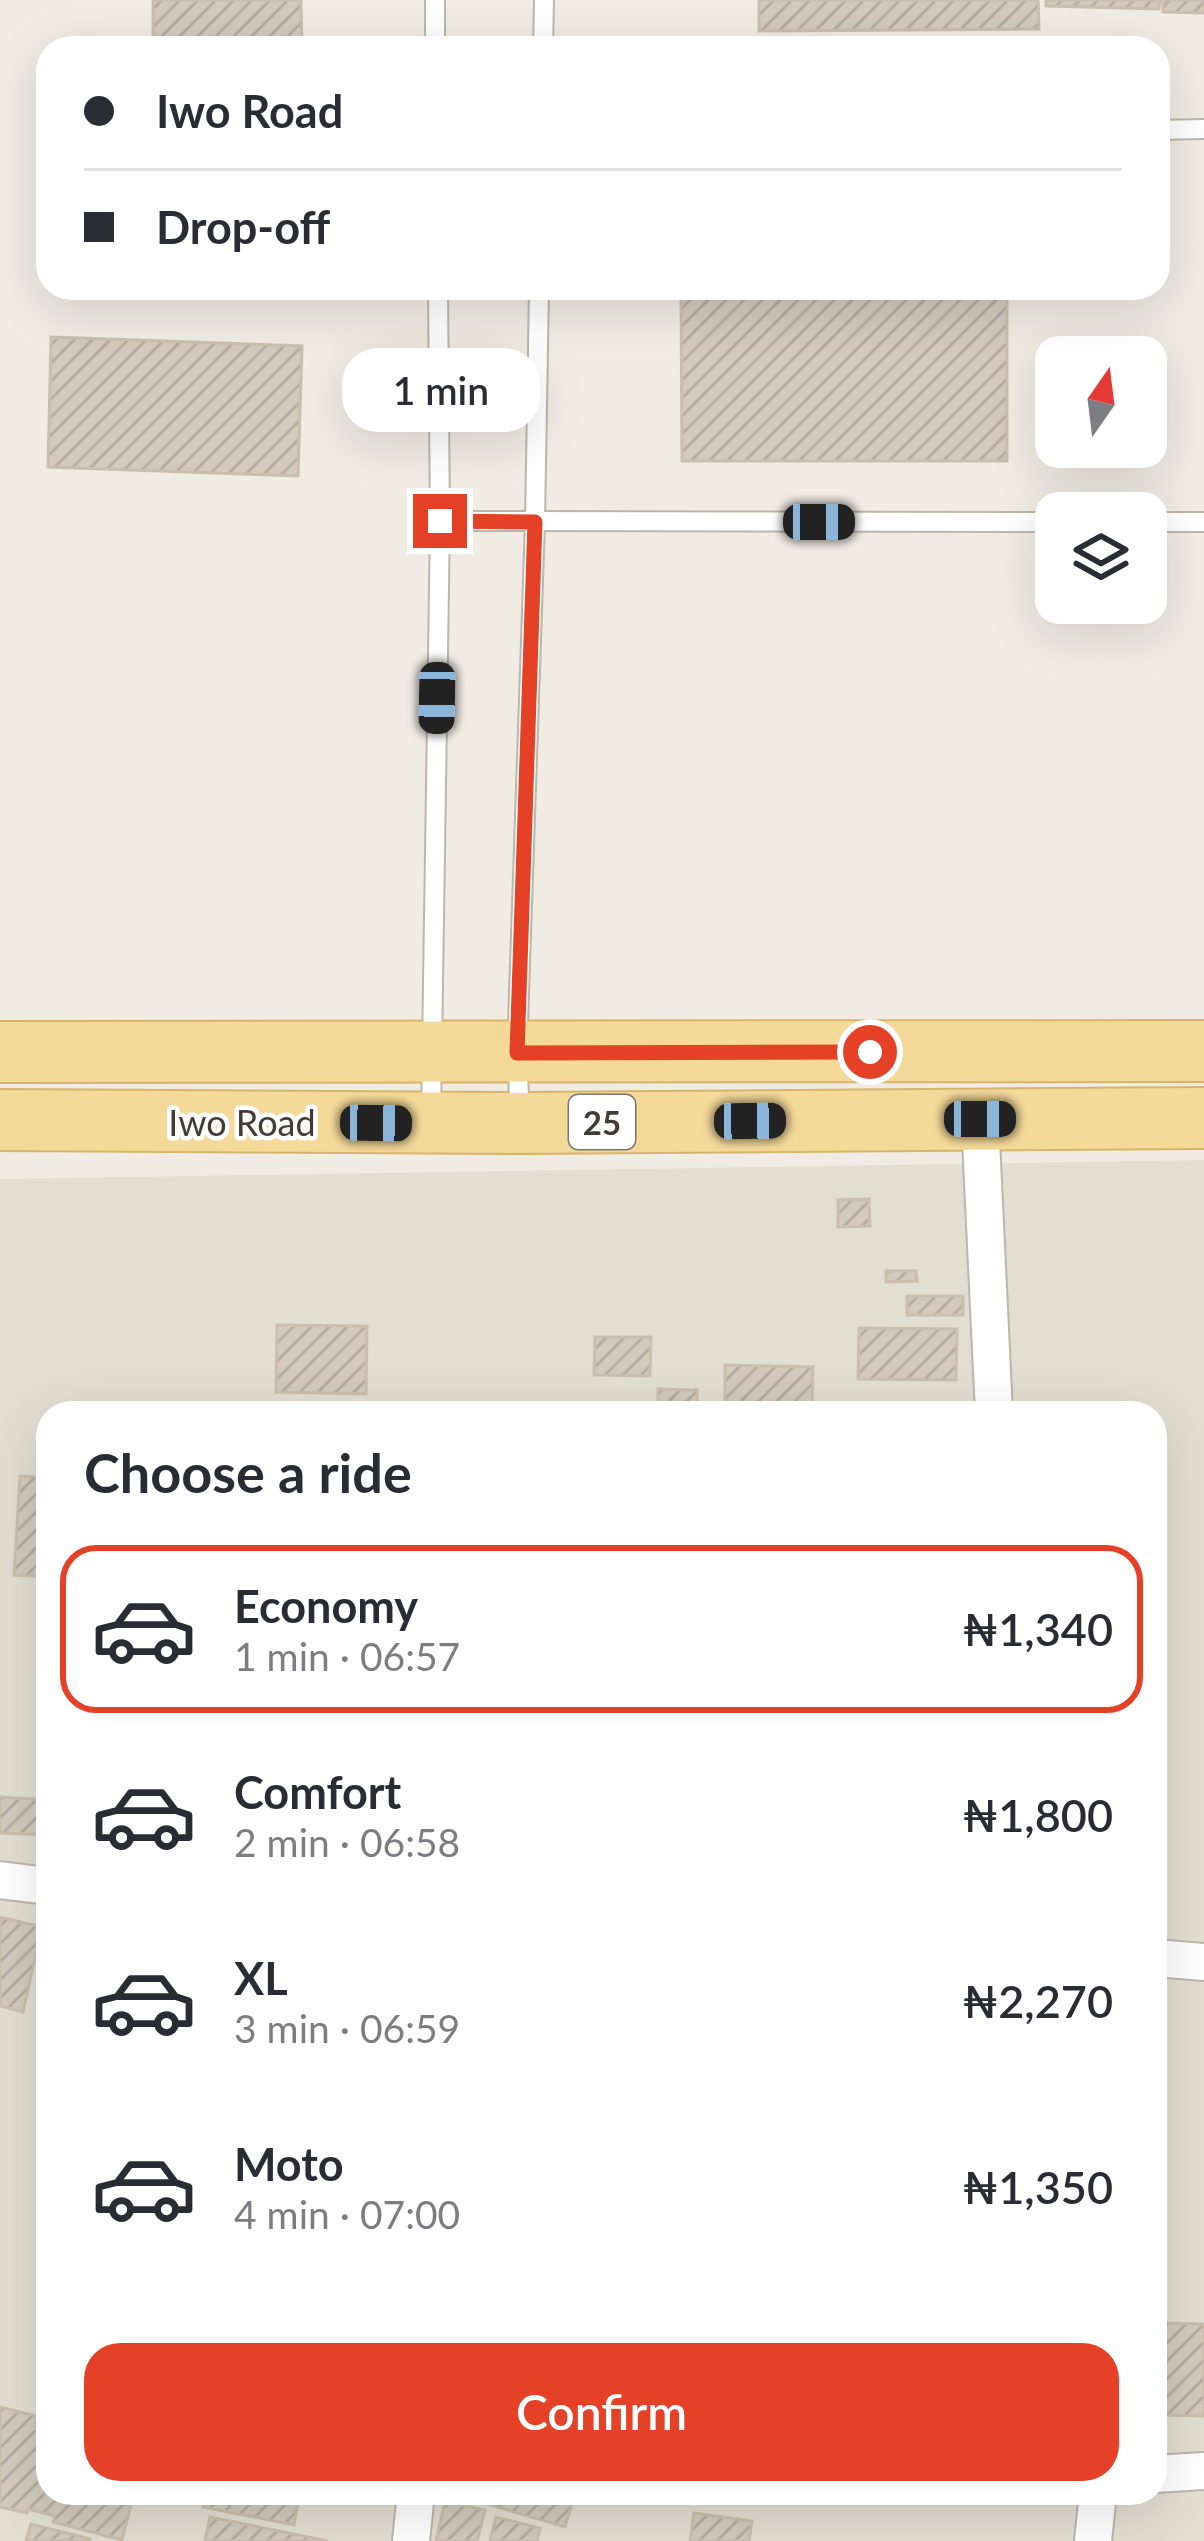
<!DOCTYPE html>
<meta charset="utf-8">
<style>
:root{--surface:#fff;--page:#f2f2f3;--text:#2b2b33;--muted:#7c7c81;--line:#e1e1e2;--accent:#e44126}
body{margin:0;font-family:Lato,sans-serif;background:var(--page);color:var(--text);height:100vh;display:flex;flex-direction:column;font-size:45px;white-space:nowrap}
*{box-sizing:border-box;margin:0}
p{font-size:39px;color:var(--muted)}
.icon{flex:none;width:66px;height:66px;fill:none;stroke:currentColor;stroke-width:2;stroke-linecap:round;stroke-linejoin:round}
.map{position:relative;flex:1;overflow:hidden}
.sheet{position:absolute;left:36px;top:1401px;width:1131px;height:1104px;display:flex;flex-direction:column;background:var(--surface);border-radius:36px;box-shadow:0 12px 48px #0002}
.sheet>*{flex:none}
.top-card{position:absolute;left:36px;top:36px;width:1134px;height:264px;border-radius:36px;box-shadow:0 12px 48px #0002;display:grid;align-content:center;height:264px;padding:0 48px;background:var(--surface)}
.needle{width:78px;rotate:14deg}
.buttons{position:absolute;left:1035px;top:336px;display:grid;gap:24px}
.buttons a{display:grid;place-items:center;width:132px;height:132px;border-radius:24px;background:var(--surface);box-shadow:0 12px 48px #0002;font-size:60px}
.end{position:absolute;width:54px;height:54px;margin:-27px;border:15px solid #e44126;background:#fff;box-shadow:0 0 0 6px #fff}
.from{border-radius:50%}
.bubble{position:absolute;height:84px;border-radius:36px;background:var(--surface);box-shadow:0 12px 48px #0002;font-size:39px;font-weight:600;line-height:84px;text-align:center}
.car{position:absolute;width:36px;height:72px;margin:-36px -18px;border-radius:15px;box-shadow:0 0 9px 3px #0007;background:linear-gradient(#222 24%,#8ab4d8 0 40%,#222 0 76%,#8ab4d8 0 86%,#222 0)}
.top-card b{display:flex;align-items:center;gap:42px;height:114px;font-size:45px}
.top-card b+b{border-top:3px solid var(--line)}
.top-card i{width:30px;height:30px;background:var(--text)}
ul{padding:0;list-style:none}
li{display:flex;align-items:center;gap:36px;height:168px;margin:0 24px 18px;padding:0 24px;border:6px solid transparent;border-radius:36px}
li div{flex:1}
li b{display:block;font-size:45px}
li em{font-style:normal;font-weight:600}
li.active{border-color:var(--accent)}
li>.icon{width:108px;height:108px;stroke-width:1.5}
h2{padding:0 48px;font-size:54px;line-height:144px}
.button{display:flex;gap:24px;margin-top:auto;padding:24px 48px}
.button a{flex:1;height:138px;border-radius:36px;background:var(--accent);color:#fff;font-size:48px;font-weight:600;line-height:138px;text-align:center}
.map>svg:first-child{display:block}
.residential{fill:#e3ded2;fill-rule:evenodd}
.building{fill:url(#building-hatch);stroke:#cabfae;stroke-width:3}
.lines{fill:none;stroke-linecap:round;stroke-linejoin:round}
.service-casing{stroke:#bdb6aa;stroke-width:22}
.minor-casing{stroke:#bdb6aa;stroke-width:40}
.primary-casing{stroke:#d6b56b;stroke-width:64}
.service{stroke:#fff;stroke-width:18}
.minor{stroke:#fff;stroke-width:36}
.primary{stroke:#f4d999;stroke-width:60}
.route{stroke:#e44126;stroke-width:15}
.labels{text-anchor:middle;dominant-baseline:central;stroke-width:9;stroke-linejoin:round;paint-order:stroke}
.shield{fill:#fff;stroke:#7a7671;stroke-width:3}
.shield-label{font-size:33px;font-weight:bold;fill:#413c34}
.street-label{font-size:36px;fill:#413c34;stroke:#fff}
</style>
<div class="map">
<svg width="1204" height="2541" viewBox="0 0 1204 2541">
<defs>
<pattern id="building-hatch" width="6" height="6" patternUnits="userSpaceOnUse" patternTransform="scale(3)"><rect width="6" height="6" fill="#d3cabd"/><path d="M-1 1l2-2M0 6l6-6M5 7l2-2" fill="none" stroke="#b6aea3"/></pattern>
</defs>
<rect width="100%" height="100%" fill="#f0ece4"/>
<path class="residential" d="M 1204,1160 L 1204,2541 L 0,2541 L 0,1179 ZM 48,1413 L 1155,1413 L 1155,2493 L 48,2493 Z"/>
<path class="building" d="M 153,0 L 301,0 L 302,48 L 153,48 Z
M 759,0 L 1038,0 L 1039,29 L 759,31 Z
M 1046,0 L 1160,0 L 1159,9 L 1046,6 Z
M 1163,0 L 1204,0 L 1204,13 L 1163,12 Z
M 681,294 L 1007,294 L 1007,461 L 682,461 Z
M 51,337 L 302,346 L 298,476 L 48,467 Z
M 869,1199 L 870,1226 L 838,1227 L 838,1200 Z
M 886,1271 L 916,1271 L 917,1281 L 886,1282 Z
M 907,1296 L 963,1296 L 963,1315 L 907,1315 Z
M 277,1325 L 367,1326 L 366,1394 L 276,1392 Z
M 859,1328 L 957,1329 L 956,1380 L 858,1379 Z
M 595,1337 L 651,1337 L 650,1376 L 594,1375 Z
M 725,1365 L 813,1367 L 812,1413 L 725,1413 Z
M 658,1389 L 697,1390 L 697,1413 L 658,1413 Z
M 90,1403 L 138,1403 L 138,1413 L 90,1413 Z
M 20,1476 L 48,1478 L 48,1577 L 14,1575 Z
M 0,1797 L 48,1800 L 48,1835 L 0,1833 Z
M 0,1917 L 42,1927 L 23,2012 L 0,2006 Z
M 1164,2323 L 1204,2324 L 1204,2416 L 1161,2415 Z
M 0,2407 L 37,2416 L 35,2426 L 48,2429 L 48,2493 L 134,2493 L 122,2540 L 53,2522 L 55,2516 L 28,2509 L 27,2513 L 0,2507 Z
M 206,2493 L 300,2493 L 294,2525 L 203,2507 Z
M 472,2493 L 562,2493 L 574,2497 L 565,2527 L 470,2499 Z
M 445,2501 L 485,2510 L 477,2541 L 436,2541 Z
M 694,2513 L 752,2521 L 749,2541 L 690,2541 Z
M 210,2517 L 328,2541 L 205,2541 Z
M 496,2517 L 540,2528 L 537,2541 L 490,2541 Z
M 31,2524 L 90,2539 L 90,2541 L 26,2541 Z"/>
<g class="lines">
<defs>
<path id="service" d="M 435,0 L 435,48
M 543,48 L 544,0
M 1158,130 L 1204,129
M 440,521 L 1056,522
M 1146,522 L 1204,522
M 431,1117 L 440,521 L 438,288
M 520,1117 L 517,1053 L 535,522 L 539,288"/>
<path id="minor" d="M 980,1119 L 994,1413
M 0,1880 L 48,1886
M 1155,1958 L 1204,1962
M 1155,2474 L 1204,2471
M 411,2541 L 416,2493
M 1093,2541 L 1098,2493"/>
<path id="primary" d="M 0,1052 L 1204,1051
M 0,1120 L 520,1123 L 1204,1118"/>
</defs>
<use href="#service" class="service-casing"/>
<use href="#minor" class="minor-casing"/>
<use href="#primary" class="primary-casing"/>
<use href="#service" class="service"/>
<use href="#minor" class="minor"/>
<use href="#primary" class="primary"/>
</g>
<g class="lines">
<path class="route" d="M 440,521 L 535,522 L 517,1053 L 870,1052"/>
</g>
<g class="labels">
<rect class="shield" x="569" y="1095" width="66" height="54" rx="9"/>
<g class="shield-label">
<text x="602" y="1122">25</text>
</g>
<g class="street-label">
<text x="242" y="1122">Iwo Road</text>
</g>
</g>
</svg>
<div class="buttons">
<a><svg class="needle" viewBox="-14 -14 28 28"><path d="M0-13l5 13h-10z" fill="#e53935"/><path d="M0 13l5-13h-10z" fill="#7c7c81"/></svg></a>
<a><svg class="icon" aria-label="layers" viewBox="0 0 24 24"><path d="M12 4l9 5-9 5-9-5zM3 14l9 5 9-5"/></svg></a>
</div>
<i class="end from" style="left:870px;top:1052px"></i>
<i class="end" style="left:440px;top:521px"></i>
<div class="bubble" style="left:342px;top:348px;width:198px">1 min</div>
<i class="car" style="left:819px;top:522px;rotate:90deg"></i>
<i class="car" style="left:437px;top:698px;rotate:181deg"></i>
<i class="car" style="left:980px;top:1119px;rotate:90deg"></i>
<i class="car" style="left:750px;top:1121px;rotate:89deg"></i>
<i class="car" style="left:376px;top:1123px;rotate:91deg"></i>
<div class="top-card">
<b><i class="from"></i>Iwo Road</b>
<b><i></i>Drop-off</b>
</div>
<section class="sheet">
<h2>Choose a ride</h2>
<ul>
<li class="active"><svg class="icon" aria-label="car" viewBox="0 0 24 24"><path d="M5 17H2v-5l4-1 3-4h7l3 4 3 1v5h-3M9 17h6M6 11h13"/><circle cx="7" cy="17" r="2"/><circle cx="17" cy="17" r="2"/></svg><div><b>Economy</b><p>1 min · 06:57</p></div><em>₦1,340</em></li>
<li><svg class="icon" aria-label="car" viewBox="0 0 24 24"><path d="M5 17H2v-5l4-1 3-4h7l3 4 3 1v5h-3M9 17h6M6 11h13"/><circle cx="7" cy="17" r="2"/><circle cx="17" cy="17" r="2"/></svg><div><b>Comfort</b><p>2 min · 06:58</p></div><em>₦1,800</em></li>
<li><svg class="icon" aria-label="car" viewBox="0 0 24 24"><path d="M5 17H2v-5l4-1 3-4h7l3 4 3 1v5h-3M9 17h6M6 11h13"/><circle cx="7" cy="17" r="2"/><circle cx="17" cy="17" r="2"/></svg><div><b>XL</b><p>3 min · 06:59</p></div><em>₦2,270</em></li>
<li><svg class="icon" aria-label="car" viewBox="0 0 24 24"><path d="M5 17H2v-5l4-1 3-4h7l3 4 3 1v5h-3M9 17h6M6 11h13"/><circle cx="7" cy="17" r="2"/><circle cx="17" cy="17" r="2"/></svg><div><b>Moto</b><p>4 min · 07:00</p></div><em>₦1,350</em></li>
</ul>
<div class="button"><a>Confirm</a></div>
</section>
</div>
